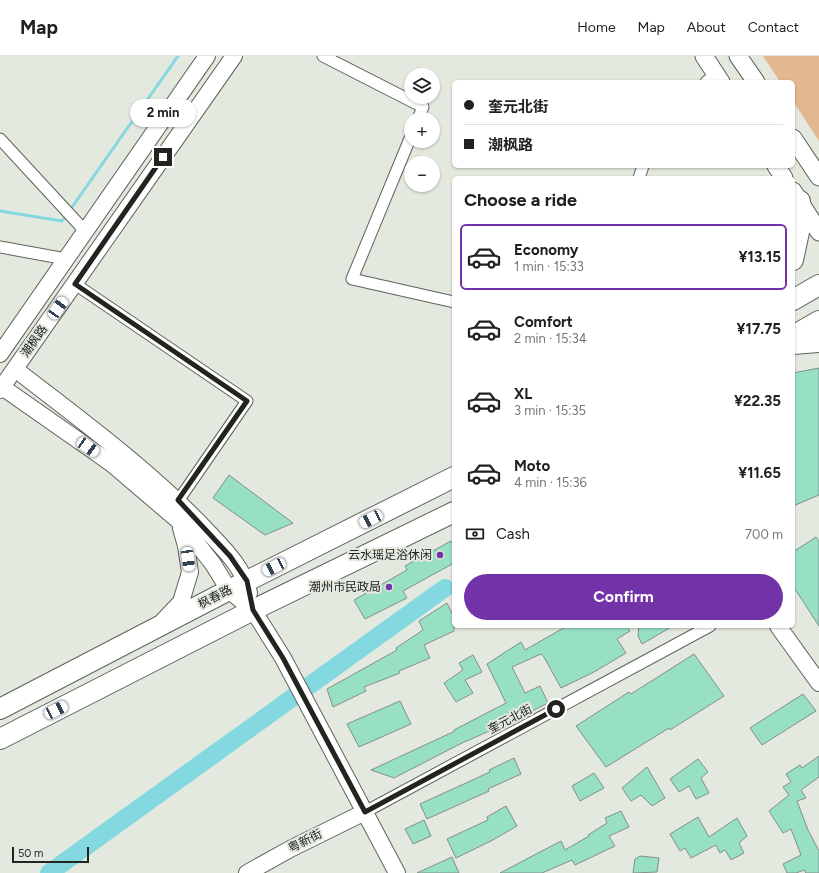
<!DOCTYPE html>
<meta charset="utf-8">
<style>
:root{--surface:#fff;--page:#f2f2f2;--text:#202124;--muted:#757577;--line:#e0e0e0;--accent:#7233a8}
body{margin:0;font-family:Figtree,"Noto Sans SC",sans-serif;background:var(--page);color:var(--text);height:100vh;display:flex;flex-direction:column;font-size:15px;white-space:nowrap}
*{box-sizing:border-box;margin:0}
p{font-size:13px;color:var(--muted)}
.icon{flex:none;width:22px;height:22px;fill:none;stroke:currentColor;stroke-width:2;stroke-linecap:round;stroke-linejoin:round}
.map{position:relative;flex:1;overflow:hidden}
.side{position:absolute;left:452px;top:120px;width:343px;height:452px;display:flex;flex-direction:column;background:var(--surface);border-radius:6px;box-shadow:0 1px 3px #0004}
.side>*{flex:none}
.hud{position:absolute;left:452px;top:24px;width:343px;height:88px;border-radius:6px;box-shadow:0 1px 3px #0004;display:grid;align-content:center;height:88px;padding:0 12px;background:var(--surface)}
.tools{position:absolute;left:404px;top:12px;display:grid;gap:8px}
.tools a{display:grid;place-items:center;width:36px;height:36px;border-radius:50%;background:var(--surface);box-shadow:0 1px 3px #0004;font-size:20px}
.scale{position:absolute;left:12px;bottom:10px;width:77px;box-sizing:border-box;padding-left:4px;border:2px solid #222420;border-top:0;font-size:11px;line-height:14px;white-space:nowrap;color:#222420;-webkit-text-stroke:3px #e3e9df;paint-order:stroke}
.end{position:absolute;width:18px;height:18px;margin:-9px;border:5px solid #222420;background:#fff;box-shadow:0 0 0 2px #fff}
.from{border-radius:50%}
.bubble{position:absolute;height:28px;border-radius:14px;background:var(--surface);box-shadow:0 1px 3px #0004;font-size:13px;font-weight:700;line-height:28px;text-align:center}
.car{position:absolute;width:12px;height:24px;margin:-12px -6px;border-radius:5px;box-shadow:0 0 3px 1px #0007;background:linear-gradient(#fff 24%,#345 0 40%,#fff 0 76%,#345 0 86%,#fff 0)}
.hud b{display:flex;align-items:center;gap:14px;height:38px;font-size:15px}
.hud b+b{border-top:1px solid var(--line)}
.hud i{width:10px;height:10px;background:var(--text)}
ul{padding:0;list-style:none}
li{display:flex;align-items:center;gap:12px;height:66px;margin:0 8px 6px;padding:0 4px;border:2px solid transparent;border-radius:6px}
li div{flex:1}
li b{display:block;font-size:15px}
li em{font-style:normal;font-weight:700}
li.selected{border-color:var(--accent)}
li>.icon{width:36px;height:36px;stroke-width:1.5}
h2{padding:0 12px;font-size:18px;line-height:48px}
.pay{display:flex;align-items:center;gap:10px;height:44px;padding:0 12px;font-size:15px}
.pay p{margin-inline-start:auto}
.button{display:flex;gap:8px;margin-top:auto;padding:8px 12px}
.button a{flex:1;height:46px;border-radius:24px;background:var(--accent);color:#fff;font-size:16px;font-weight:700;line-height:46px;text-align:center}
header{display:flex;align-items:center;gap:24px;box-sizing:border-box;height:56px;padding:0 20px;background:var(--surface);border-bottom:1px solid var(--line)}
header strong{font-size:19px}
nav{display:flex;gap:22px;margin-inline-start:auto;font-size:14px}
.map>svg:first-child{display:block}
.green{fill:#e3b78f}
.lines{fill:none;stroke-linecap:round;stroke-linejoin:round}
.stream{stroke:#83d9df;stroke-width:3}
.river{stroke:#83d9df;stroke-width:18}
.building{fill:#98e0c3;stroke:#838f89}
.street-casing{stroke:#5e635a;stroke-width:13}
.secondary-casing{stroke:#5e635a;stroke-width:18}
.primary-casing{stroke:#5e635a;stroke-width:19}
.highway-casing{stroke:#5e635a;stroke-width:22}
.street{stroke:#fff;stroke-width:11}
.secondary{stroke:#fff;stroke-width:16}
.primary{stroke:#fff;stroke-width:17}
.highway{stroke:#fff;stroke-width:20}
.route{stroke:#222420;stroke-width:5}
.poi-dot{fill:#7233a8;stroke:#e3e9df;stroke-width:1.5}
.labels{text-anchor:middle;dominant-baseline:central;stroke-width:4;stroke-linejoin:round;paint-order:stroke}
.street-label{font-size:12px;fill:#222420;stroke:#e3e9df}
.poi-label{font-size:12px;fill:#222420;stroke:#e3e9df;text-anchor:end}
</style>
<header>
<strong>Map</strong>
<nav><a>Home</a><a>Map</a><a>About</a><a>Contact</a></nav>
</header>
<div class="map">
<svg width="819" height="817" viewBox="0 0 819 817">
<rect width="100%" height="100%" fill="#e3e9df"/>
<path class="green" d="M 763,0 L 819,0 L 819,85 L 793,45 L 793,26 L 780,26 Z"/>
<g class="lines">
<path class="stream" d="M 70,154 L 178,0
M 0,155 L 62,165 L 67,159"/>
<path class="river" d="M 49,817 L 445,532"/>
</g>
<path class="building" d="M 819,312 L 819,439 L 793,450 L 793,317 Z
M 229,419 L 293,467 L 265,479 L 213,442 Z
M 816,481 L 819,485 L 819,570 L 793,530 L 793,496 Z
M 451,485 L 454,491 L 454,507 L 403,535 L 407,542 L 365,563 L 354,544 L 407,514 L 405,510 Z
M 447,547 L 454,561 L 454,575 L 424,589 L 430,602 L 399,615 L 400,617 L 364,631 L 366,635 L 333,651 L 327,633 L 397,594 L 396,592 L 423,574 L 419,565 Z
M 567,570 L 627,570 L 630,575 L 617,583 L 626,597 L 594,616 L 561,632 L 544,601 L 541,598 L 512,611 L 525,637 L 540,630 L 548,647 L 514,664 L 460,688 L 394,722 L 371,714 L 455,675 L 454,674 L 506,647 L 487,608 L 521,586 L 525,594 Z
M 639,570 L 673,570 L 642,588 L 638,580 Z
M 694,598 L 724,640 L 670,674 L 669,672 L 606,711 L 576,670 L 629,636 L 631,638 Z
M 473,599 L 482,616 L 465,624 L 473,637 L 456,646 L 444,627 L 463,614 L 459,607 Z
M 803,638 L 816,655 L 762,689 L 750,672 Z
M 400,645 L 411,668 L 359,691 L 347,668 Z
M 819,700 L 819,721 L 801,734 L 806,742 L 797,745 L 808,774 L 819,795 L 819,817 L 806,817 L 804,814 L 796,817 L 787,817 L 783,808 L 801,799 L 791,773 L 783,777 L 769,755 L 789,739 L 783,731 L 791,726 L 786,718 L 800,709 L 802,712 Z
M 514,702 L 521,718 L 488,733 L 489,735 L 427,763 L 420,748 L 490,716 L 489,714 Z
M 698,703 L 708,716 L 701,722 L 709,737 L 696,743 L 689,730 L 679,736 L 670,723 Z
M 647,711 L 665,742 L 652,750 L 641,739 L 631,745 L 622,732 Z
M 594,717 L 604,732 L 580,745 L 572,730 Z
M 506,750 L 517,770 L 491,785 L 456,802 L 447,783 L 488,764 L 487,761 Z
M 621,755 L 629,771 L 609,780 L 615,790 L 575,809 L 572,804 L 542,817 L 500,817 L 561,785 L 565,794 L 589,780 L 588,779 L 607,767 L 605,762 Z
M 698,761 L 709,781 L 737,762 L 747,780 L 739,787 L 744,797 L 731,804 L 725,794 L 720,797 L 716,789 L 691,802 L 685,792 L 680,795 L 670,778 Z
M 424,764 L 431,780 L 413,788 L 405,773 Z
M 640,800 L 659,802 L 657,816 L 633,817 L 635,803 Z
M 452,801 L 459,817 L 417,817 Z"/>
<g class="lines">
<defs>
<path id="street" d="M 323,0 L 423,51 L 418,63
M 706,26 L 716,18
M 411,80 L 352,223 L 454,246
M 0,83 L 85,175
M 639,122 L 643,110
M 0,191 L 66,203
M 75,228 L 247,345 L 178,445
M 365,756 L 710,570"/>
<path id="secondary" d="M 0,298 L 207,0
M 15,313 C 82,365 151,415 209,477 C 226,495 244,513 249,537
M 2,331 L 112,408 L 180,466 L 213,508 L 229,534 L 253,554 L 283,602 L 397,817
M 0,334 L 234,0
M 163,565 L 181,546 L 190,516 L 186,490 L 181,472
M 778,570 L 819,627
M 247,817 L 292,792 L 365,756"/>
<path id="primary" d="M 704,0 L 721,26
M 738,0 L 756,26
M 793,82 L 819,121
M 776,110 L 784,122
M 793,135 L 819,176"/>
<path id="highway" d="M 793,204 L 799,176 L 800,145
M 793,244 L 819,229
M 793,280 L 819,265
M 793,288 L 819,286
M 0,653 L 229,534 L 454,421
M 0,683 L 253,554 L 454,456"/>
</defs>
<use href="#street" class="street-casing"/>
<use href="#secondary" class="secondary-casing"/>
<use href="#primary" class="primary-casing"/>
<use href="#highway" class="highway-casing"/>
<use href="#street" class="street"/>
<use href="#secondary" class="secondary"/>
<use href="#primary" class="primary"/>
<use href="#highway" class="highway"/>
</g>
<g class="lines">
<path class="route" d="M 163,101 L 75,228 L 247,345 L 178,444 L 230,500 L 247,525 L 253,554 L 283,602 L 365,756 L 556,653"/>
</g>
<g class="poi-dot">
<circle cx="440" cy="499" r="4"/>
<circle cx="389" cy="531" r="4"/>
</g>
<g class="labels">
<g class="street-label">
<text transform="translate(34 285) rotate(-55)">潮枫路</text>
<text transform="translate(215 541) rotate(-27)">枫春路</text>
<text transform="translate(510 663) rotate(-28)">奎元北街</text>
<text transform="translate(305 785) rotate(-27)">粤新街</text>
</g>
<g class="poi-label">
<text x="432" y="499">云水瑶足浴休闲</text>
<text x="381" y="531">潮州市民政局</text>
</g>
</g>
</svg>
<div class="tools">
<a><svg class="icon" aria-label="layers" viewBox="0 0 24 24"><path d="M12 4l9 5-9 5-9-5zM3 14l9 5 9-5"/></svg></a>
<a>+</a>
<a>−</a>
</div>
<div class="scale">50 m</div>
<i class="end from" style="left:556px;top:653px"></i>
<i class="end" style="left:163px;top:101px"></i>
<div class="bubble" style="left:130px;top:43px;width:66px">2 min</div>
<i class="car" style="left:58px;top:252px;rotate:35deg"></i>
<i class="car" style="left:88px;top:391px;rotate:125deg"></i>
<i class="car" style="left:371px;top:463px;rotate:243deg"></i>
<i class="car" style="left:188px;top:503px;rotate:172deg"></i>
<i class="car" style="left:274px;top:511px;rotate:243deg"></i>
<i class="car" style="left:56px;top:654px;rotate:63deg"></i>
<div class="hud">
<b><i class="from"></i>奎元北街</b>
<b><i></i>潮枫路</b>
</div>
<section class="side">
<h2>Choose a ride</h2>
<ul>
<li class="selected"><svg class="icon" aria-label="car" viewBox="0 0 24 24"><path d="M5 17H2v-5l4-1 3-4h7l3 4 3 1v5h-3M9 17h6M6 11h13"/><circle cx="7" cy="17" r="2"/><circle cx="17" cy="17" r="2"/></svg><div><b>Economy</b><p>1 min · 15:33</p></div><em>¥13.15</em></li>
<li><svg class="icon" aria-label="car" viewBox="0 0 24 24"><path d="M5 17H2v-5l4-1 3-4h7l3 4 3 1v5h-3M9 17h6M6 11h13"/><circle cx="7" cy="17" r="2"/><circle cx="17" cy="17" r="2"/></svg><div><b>Comfort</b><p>2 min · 15:34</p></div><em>¥17.75</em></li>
<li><svg class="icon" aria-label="car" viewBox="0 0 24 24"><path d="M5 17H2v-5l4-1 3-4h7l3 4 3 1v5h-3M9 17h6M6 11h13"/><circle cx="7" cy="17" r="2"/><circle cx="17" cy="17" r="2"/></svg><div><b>XL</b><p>3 min · 15:35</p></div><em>¥22.35</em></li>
<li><svg class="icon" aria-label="car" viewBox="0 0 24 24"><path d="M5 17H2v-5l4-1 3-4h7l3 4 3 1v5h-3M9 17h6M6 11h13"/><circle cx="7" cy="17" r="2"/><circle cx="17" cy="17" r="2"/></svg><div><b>Moto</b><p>4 min · 15:36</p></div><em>¥11.65</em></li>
</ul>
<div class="pay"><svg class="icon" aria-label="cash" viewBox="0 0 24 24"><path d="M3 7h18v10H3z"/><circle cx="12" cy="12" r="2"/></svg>Cash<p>700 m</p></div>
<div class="button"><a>Confirm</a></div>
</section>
</div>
